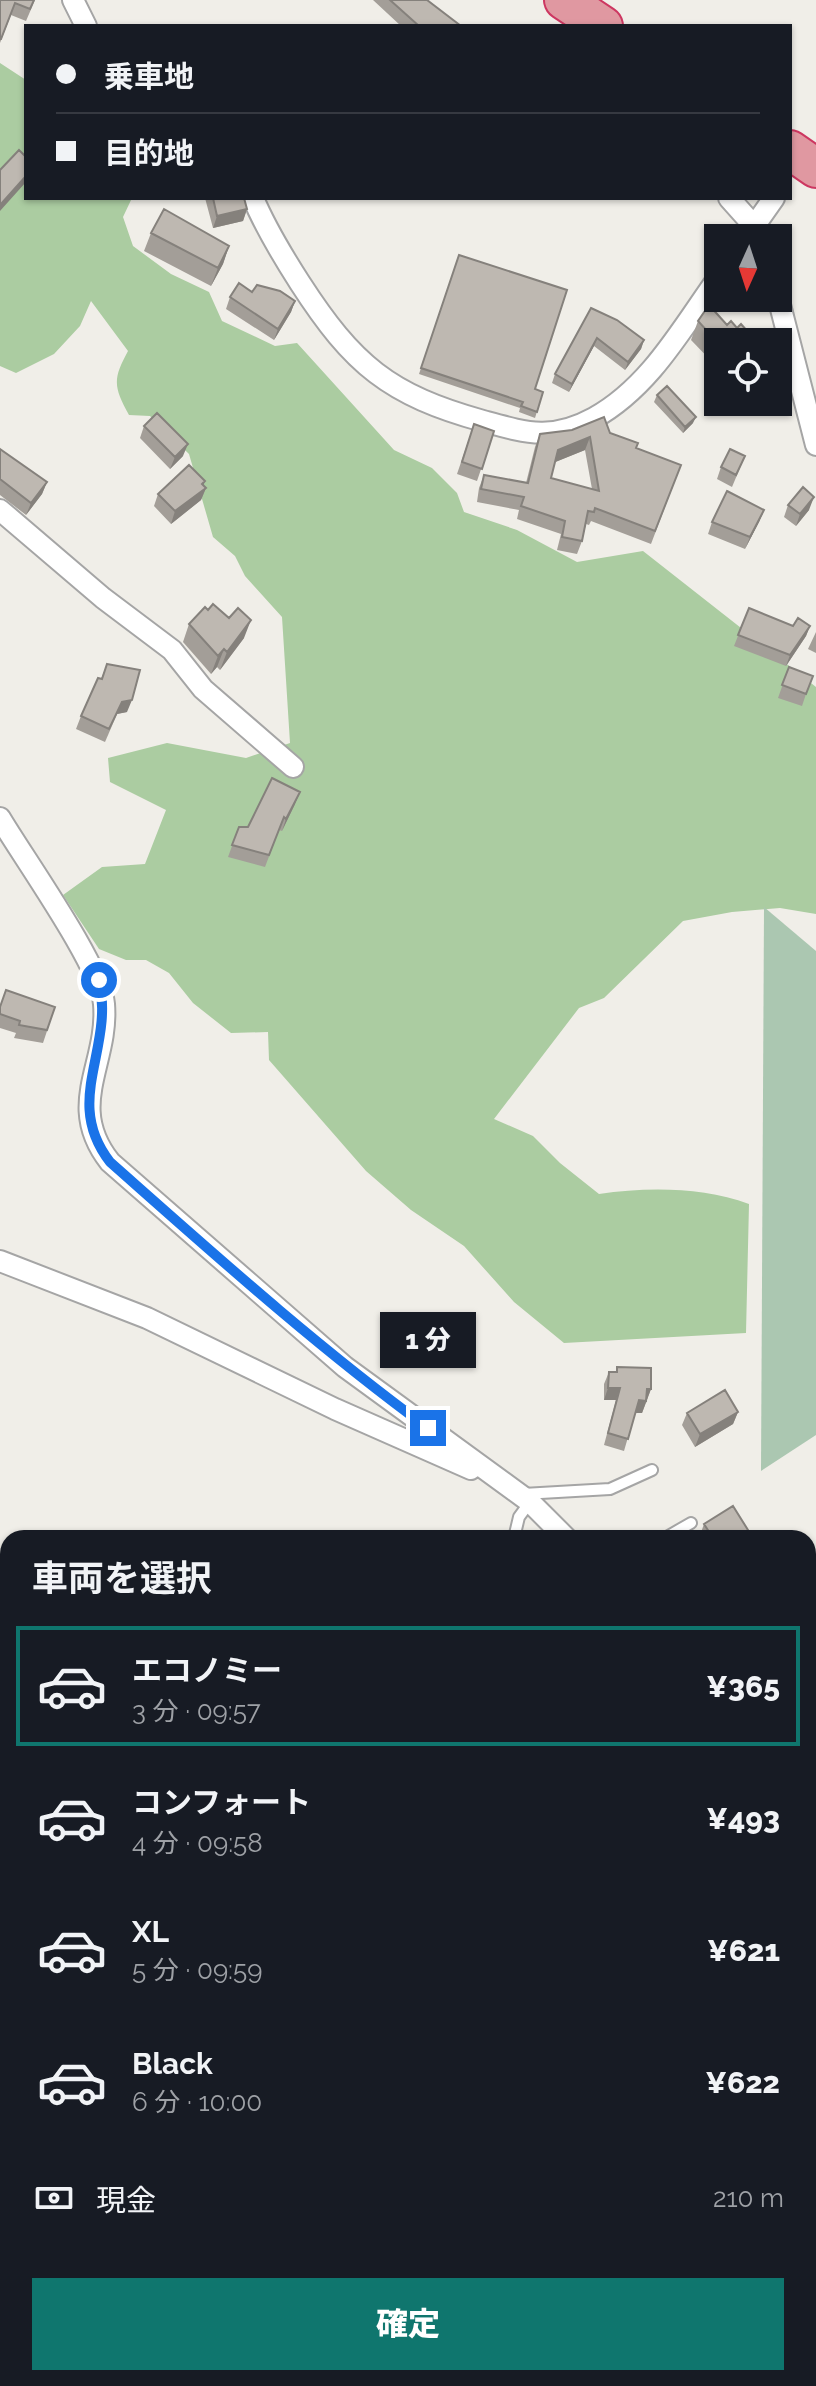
<!DOCTYPE html>
<html lang="ja">
<meta charset="utf-8">
<style>
:root{--surface:#171b24;--page:#20242c;--text:#f1f3f6;--muted:#9ea1a6;--line:#363941;--accent:#0f766e}
body{margin:0;font-family:Raleway,"Noto Sans JP",sans-serif;background:var(--page);color:var(--text);height:100vh;display:flex;flex-direction:column;font-size:30px;white-space:nowrap}
*{box-sizing:border-box;margin:0}
p{font-size:26px;color:var(--muted)}
.icon{flex:none;width:44px;height:44px;fill:none;stroke:currentColor;stroke-width:2;stroke-linecap:round;stroke-linejoin:round}
.map{position:relative;flex:1;overflow:hidden}
.details{position:absolute;left:0px;top:1530px;width:816px;height:856px;display:flex;flex-direction:column;background:var(--surface);border-radius:24px 24px 0 0;box-shadow:0 2px 6px #0004}
.details>*{flex:none}
.top-card{position:absolute;left:24px;top:24px;width:768px;height:176px;border-radius:0px;box-shadow:0 2px 6px #0004;display:grid;align-content:center;height:176px;padding:0 32px;background:var(--surface)}
.needle{width:52px;rotate:183deg}
.fabs{position:absolute;left:704px;top:224px;display:grid;gap:16px}
.fabs a{display:grid;place-items:center;width:88px;height:88px;border-radius:0px;background:var(--surface);box-shadow:0 2px 6px #0004;font-size:40px}
.end{position:absolute;width:36px;height:36px;margin:-18px;border:10px solid #1a73e8;background:#fff;box-shadow:0 0 0 4px #fff}
.from{border-radius:50%}
.bubble{position:absolute;height:56px;border-radius:0px;background:var(--surface);box-shadow:0 2px 6px #0004;font-size:26px;font-weight:800;line-height:56px;text-align:center}
.top-card b{display:flex;align-items:center;gap:28px;height:76px;font-size:30px}
.top-card b+b{border-top:2px solid var(--line)}
.top-card i{width:20px;height:20px;background:var(--text)}
ul{padding:0;list-style:none}
li{display:flex;align-items:center;gap:24px;height:120px;margin:0 16px 12px;padding:0 16px;border:4px solid transparent;border-radius:0px}
li div{flex:1}
li b{display:block;font-size:30px}
li em{font-style:normal;font-weight:800}
li.on{border-color:var(--accent)}
li>.icon{width:72px;height:72px;stroke-width:1.5}
h2{padding:0 32px;font-size:36px;line-height:96px}
.pay{display:flex;align-items:center;gap:20px;height:88px;padding:0 32px;font-size:30px}
.pay p{margin-inline-start:auto}
.primary-button{display:flex;gap:16px;margin-top:auto;padding:16px 32px}
.primary-button a{flex:1;height:92px;border-radius:0px;background:var(--accent);color:#fff;font-size:32px;font-weight:800;line-height:92px;text-align:center}
.map>svg:first-child{display:block}
.forest{fill:#abcca1}
.cemetery{fill:#abc7b1}
.lines{fill:none;stroke-linecap:round;stroke-linejoin:round}
.lane-casing{stroke:#a5a5a5;stroke-width:14}
.street-casing{stroke:#a5a5a5;stroke-width:24}
.secondary-casing{stroke:#60710f;stroke-width:34}
.highway-casing{stroke:#cd3761;stroke-width:42}
.lane{stroke:#fff;stroke-width:10}
.street{stroke:#fff;stroke-width:20}
.secondary{stroke:#eff5c2;stroke-width:30}
.highway{stroke:#e098a1;stroke-width:38}
.wall{fill:#a39e98;fill-rule:evenodd}
.shaded-wall{fill:#85817c}
.building{fill:#beb8b1;stroke:#85817c;stroke-width:2;fill-rule:evenodd}
.route{stroke:#1a73e8;stroke-width:10}
</style>
<div class="map">
<svg width="816" height="2386" viewBox="0 0 816 2386">
<rect width="100%" height="100%" fill="#f0eee8"/>
<path class="forest" d="M 0,63 L 26,80 L 26,198 L 132,198 L 123,217 L 133,246 L 171,274 L 209,292 L 222,321 L 275,346 L 297,343 L 394,450 L 432,468 L 457,493 L 464,512 L 517,530 L 577,562 L 643,551 L 816,687 L 816,914 L 780,908 L 732,912 L 683,921 L 604,998 L 579,1008 L 494,1119 L 533,1136 L 560,1163 L 599,1194 C 648,1187 702,1187 749,1204 L 746,1333 L 564,1343 L 514,1302 L 464,1246 L 411,1210 L 366,1171 L 269,1060 L 268,1032 L 231,1033 L 193,1003 L 169,973 L 146,960 L 126,960 L 99,949 L 63,895 L 102,867 L 145,864 L 166,810 L 110,782 L 108,758 L 167,743 L 246,758 L 290,743 L 282,617 L 245,576 L 235,556 L 213,537 L 189,454 L 150,416 L 129,415 C 113,386 113,379 128,351 L 91,301 L 80,326 L 54,354 L 16,373 L 0,366 Z
M 0,1598 L 8,1599 L 8,2378 L 64,2378 L 56,2386 L 0,2386 Z"/>
<path class="cemetery" d="M 764,907 L 816,951 L 816,1435 L 761,1471 Z"/>
<g class="lines">
<defs>
<path id="lane" d="M 523,1494 L 610,1489 L 652,1470
M 514,1538 L 519,1517 L 530,1502
M 665,1538 L 691,1523
M 310,2386 L 332,2378"/>
<path id="street" d="M 73,0 L 86,26
M 253,198 C 266,229 282,255 300,283 C 353,365 389,395 483,421 C 527,433 552,441 594,418 C 650,387 682,328 718,278
M 729,198 L 754,226 L 758,238
M 748,235 L 774,198
M 778,297 L 816,445
M 0,510 L 103,598 L 172,650 L 203,689 L 293,767
M 0,818 C 23,857 101,966 104,1004 C 109,1064 65,1105 110,1162 L 345,1367 L 530,1502 L 566,1538
M 0,1261 L 147,1318 L 335,1409 L 471,1469
M 808,1602 L 816,1597
M 808,1812 L 816,1817"/>
<path id="secondary" d="M 808,2184 L 816,2183
M 90,2386 L 98,2378"/>
<path id="highway" d="M 564,0 L 603,26
M 790,150 L 816,168"/>
</defs>
<use href="#lane" class="lane-casing"/>
<use href="#street" class="street-casing"/>
<use href="#secondary" class="secondary-casing"/>
<use href="#highway" class="highway-casing"/>
<use href="#lane" class="lane"/>
<use href="#street" class="street"/>
<use href="#secondary" class="secondary"/>
<use href="#highway" class="highway"/>
</g>
<path class="wall" d="M 0,0 L 35,0 L 26,21 L 11,15 L 0,43 Z
M 373,0 L 427,0 L 461,26 L 401,26 Z
M 205,198 L 244,198 L 247,209 L 243,221 L 213,228 Z
M 151,233 L 229,246 L 223,264 L 211,286 L 144,251 Z
M 459,255 L 535,389 L 543,392 L 535,418 L 519,412 L 520,408 L 419,374 Z
M 252,292 L 295,301 L 291,312 L 274,340 L 226,309 L 230,297 Z
M 729,298 L 742,298 L 736,305 Z
M 591,308 L 644,340 L 641,349 L 625,370 L 594,346 L 569,392 L 552,383 L 555,374 Z
M 698,321 L 727,325 L 718,342 L 718,368 L 691,340 Z
M 657,395 L 693,423 L 683,433 L 654,402 Z
M 474,424 L 494,431 L 477,481 L 457,474 Z
M 144,426 L 183,456 L 170,469 L 140,438 Z
M 610,433 L 636,448 L 681,465 L 651,544 L 591,521 L 589,525 L 586,524 L 582,541 L 577,554 L 557,550 L 561,534 L 517,519 L 519,510 L 477,502 L 479,488 L 484,475 L 526,483 L 535,447 L 540,434 ZM 585,450 L 592,489 L 551,478 L 555,462 Z
M 0,449 L 47,482 L 42,494 L 26,515 L 0,495 Z
M 745,456 L 732,487 L 717,479 L 721,467 Z
M 205,481 L 203,485 L 206,488 L 201,500 L 171,524 L 154,506 L 158,494 Z
M 788,505 L 809,510 L 796,526 L 784,517 Z
M 764,510 L 759,522 L 745,549 L 708,534 L 712,522 Z
M 749,608 L 793,626 L 810,626 L 806,636 L 786,666 L 734,646 Z
M 189,624 L 244,638 L 220,670 L 217,667 L 211,674 L 183,642 Z
M 816,632 L 816,653 L 808,649 Z
M 107,664 L 127,712 L 117,714 L 105,742 L 76,729 L 81,716 L 101,679 Z
M 789,667 L 806,694 L 802,706 L 778,698 Z
M 295,804 L 282,831 L 279,830 L 265,867 L 228,857 L 239,827 L 248,827 Z
M 0,1007 L 55,1007 L 43,1043 L 14,1038 L 16,1033 L 0,1028 Z
M 617,1367 L 651,1389 L 642,1413 L 635,1413 L 624,1451 L 604,1445 L 616,1400 L 604,1400 L 604,1384 L 609,1372 L 616,1372 Z
M 738,1412 L 733,1424 L 695,1447 L 682,1425 L 687,1413 Z
M 704,1524 L 753,1538 L 699,1538 Z
M 795,2378 L 808,2378 L 816,2386 L 798,2386 Z"/>
<path class="shaded-wall" d="M 26,176 L 26,182 L 0,211 L 0,205 Z
M 247,209 L 243,221 L 213,228 L 217,216 Z
M 229,246 L 223,264 L 211,286 L 218,268 Z
M 295,301 L 291,312 L 274,340 L 278,329 Z
M 597,338 L 594,346 L 569,392 L 572,384 Z
M 644,340 L 641,349 L 625,370 L 628,362 Z
M 696,417 L 693,423 L 683,433 L 685,427 Z
M 590,437 L 585,450 L 553,463 L 558,450 Z
M 188,444 L 183,456 L 170,469 L 175,457 Z
M 205,481 L 201,492 L 206,488 L 201,500 L 171,524 L 175,511 Z
M 47,482 L 42,494 L 26,515 L 31,503 Z
M 814,497 L 809,510 L 796,526 L 800,514 Z
M 764,510 L 759,522 L 745,549 L 750,537 Z
M 251,620 L 244,638 L 220,670 L 227,652 Z
M 810,626 L 806,636 L 786,666 L 790,655 Z
M 224,649 L 217,667 L 211,674 L 218,656 Z
M 132,700 L 127,712 L 117,714 L 105,742 L 122,702 Z
M 300,792 L 295,804 L 282,831 L 286,819 Z
M 608,1388 L 620,1388 L 616,1400 L 604,1400 Z
M 647,1389 L 651,1389 L 642,1413 L 634,1413 L 639,1400 Z
M 738,1412 L 733,1424 L 695,1447 L 700,1434 Z
M 816,1867 L 816,1882 L 808,1883 L 808,1868 Z
M 816,2380 L 816,2386 L 808,2386 L 809,2383 Z"/>
<path class="building" d="M 0,0 L 34,0 L 30,9 L 15,3 L 1,39 L 0,39 Z
M 390,0 L 427,0 L 461,26 L 419,26 Z
M 19,150 L 26,157 L 26,176 L 0,205 L 0,170 Z
M 213,198 L 244,198 L 247,209 L 217,216 Z
M 164,209 L 229,246 L 218,268 L 151,233 Z
M 459,255 L 567,290 L 535,389 L 543,392 L 537,412 L 521,406 L 523,402 L 421,368 Z
M 239,283 L 252,292 L 257,285 L 280,291 L 295,301 L 278,329 L 230,297 Z
M 709,305 L 727,325 L 731,321 L 737,328 L 741,324 L 757,342 L 718,343 L 698,321 Z
M 591,308 L 617,320 L 644,340 L 628,362 L 597,338 L 572,384 L 555,374 Z
M 667,386 L 696,417 L 685,427 L 657,395 Z
M 157,413 L 188,444 L 175,457 L 144,426 Z
M 604,417 L 610,433 L 638,443 L 636,448 L 681,465 L 655,531 L 595,508 L 594,512 L 588,511 L 582,541 L 562,537 L 565,521 L 521,506 L 524,497 L 481,489 L 484,475 L 528,483 L 540,434 L 572,430 ZM 590,437 L 599,491 L 551,478 L 558,450 Z
M 474,424 L 494,431 L 482,469 L 462,462 Z
M 0,449 L 47,482 L 31,503 L 0,479 Z
M 730,449 L 745,456 L 736,475 L 721,467 Z
M 189,465 L 205,481 L 202,484 L 206,488 L 175,511 L 158,494 Z
M 803,487 L 814,497 L 800,514 L 788,505 Z
M 727,491 L 764,510 L 750,537 L 712,522 Z
M 213,604 L 229,618 L 238,608 L 251,620 L 227,652 L 224,649 L 218,656 L 189,624 L 205,607 L 208,610 Z
M 749,608 L 793,626 L 798,618 L 810,626 L 790,655 L 738,635 Z
M 107,664 L 140,670 L 132,700 L 122,702 L 109,729 L 81,716 L 98,678 L 102,679 Z
M 789,667 L 813,676 L 806,694 L 782,685 Z
M 272,778 L 300,792 L 286,819 L 284,817 L 269,855 L 232,845 L 239,827 L 248,827 Z
M 6,990 L 55,1007 L 47,1030 L 19,1025 L 20,1021 L 0,1014 L 0,1007 Z
M 617,1367 L 651,1368 L 651,1389 L 647,1389 L 646,1401 L 639,1400 L 628,1439 L 608,1433 L 620,1388 L 608,1388 L 609,1372 L 617,1372 Z
M 725,1390 L 738,1412 L 700,1434 L 687,1413 Z
M 733,1506 L 753,1538 L 713,1538 L 704,1524 Z
M 816,1837 L 816,1867 L 808,1868 L 808,1838 Z
M 816,2242 L 816,2380 L 809,2383 L 807,2378 L 808,2245 Z
M 377,2378 L 742,2378 L 745,2386 L 369,2386 L 367,2382 Z"/>
<g class="lines">
<path class="route" d="M 99,980 C 115,1050 62,1100 110,1162 C 214,1254 316,1346 428,1428"/>
</g>
</svg>
<div class="fabs">
<a><svg class="needle" viewBox="-14 -14 28 28"><path d="M0-13l5 13h-10z" fill="#e53935"/><path d="M0 13l5-13h-10z" fill="#9ea1a6"/></svg></a>
<a><svg class="icon" aria-label="locate" viewBox="0 0 24 24"><circle cx="12" cy="12" r="6"/><path d="M12 2v4M12 18v4M2 12h4M18 12h4"/></svg></a>
</div>
<i class="end from" style="left:99px;top:980px"></i>
<i class="end" style="left:428px;top:1428px"></i>
<div class="bubble" style="left:380px;top:1312px;width:96px">1 分</div>
<div class="top-card">
<b><i class="from"></i>乗車地</b>
<b><i></i>目的地</b>
</div>
<section class="details">
<h2>車両を選択</h2>
<ul>
<li class="on"><svg class="icon" aria-label="car" viewBox="0 0 24 24"><path d="M5 17H2v-5l4-1 3-4h7l3 4 3 1v5h-3M9 17h6M6 11h13"/><circle cx="7" cy="17" r="2"/><circle cx="17" cy="17" r="2"/></svg><div><b>エコノミー</b><p>3 分 · 09:57</p></div><em>¥365</em></li>
<li><svg class="icon" aria-label="car" viewBox="0 0 24 24"><path d="M5 17H2v-5l4-1 3-4h7l3 4 3 1v5h-3M9 17h6M6 11h13"/><circle cx="7" cy="17" r="2"/><circle cx="17" cy="17" r="2"/></svg><div><b>コンフォート</b><p>4 分 · 09:58</p></div><em>¥493</em></li>
<li><svg class="icon" aria-label="car" viewBox="0 0 24 24"><path d="M5 17H2v-5l4-1 3-4h7l3 4 3 1v5h-3M9 17h6M6 11h13"/><circle cx="7" cy="17" r="2"/><circle cx="17" cy="17" r="2"/></svg><div><b>XL</b><p>5 分 · 09:59</p></div><em>¥621</em></li>
<li><svg class="icon" aria-label="car" viewBox="0 0 24 24"><path d="M5 17H2v-5l4-1 3-4h7l3 4 3 1v5h-3M9 17h6M6 11h13"/><circle cx="7" cy="17" r="2"/><circle cx="17" cy="17" r="2"/></svg><div><b>Black</b><p>6 分 · 10:00</p></div><em>¥622</em></li>
</ul>
<div class="pay"><svg class="icon" aria-label="cash" viewBox="0 0 24 24"><path d="M3 7h18v10H3z"/><circle cx="12" cy="12" r="2"/></svg>現金<p>210 m</p></div>
<div class="primary-button"><a>確定</a></div>
</section>
</div>
